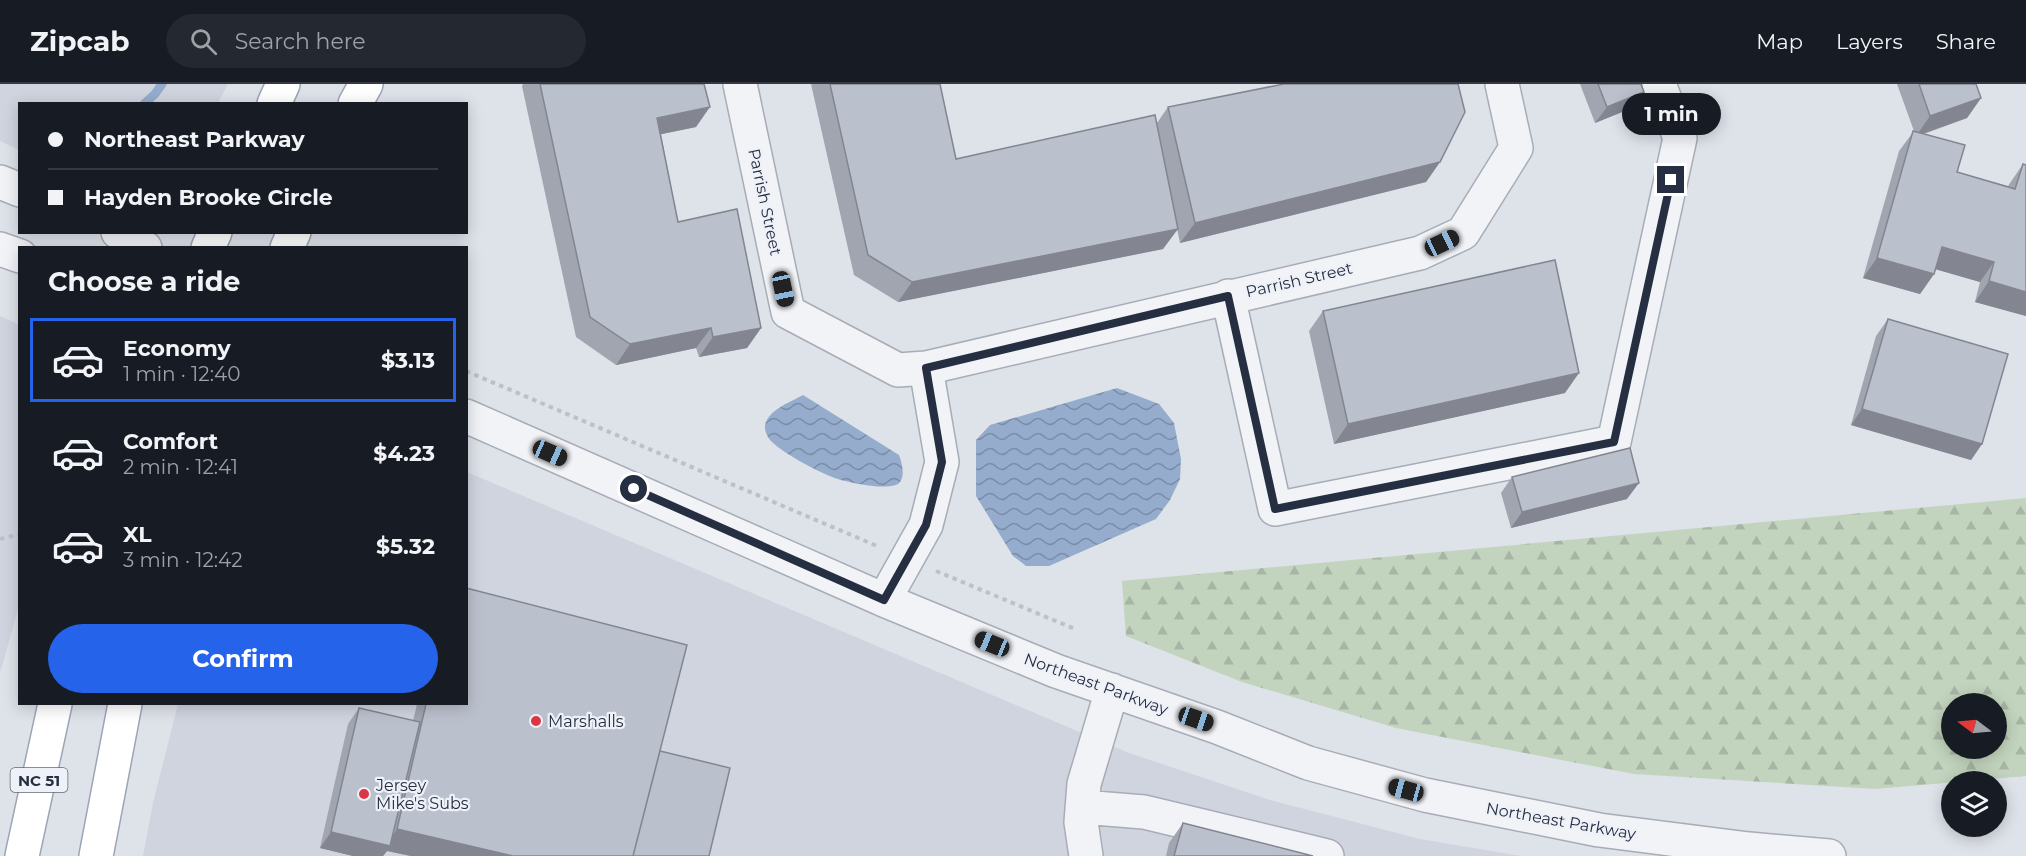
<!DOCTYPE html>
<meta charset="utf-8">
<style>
:root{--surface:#171b24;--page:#242831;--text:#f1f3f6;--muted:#9ea1a6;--line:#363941;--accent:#2563eb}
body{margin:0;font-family:Montserrat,sans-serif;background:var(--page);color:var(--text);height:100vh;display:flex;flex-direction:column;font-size:22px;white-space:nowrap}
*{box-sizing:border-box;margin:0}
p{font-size:20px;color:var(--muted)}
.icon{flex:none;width:33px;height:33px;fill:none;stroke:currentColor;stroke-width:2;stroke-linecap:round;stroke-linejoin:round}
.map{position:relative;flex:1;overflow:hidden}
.drawer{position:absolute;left:18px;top:162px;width:450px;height:459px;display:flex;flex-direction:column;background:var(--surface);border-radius:0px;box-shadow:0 3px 15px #0003}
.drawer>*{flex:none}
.banner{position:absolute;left:18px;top:18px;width:450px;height:132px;border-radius:0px;box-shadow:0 3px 15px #0003;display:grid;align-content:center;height:132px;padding:0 30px;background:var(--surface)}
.needle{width:39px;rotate:286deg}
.controls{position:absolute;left:1941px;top:609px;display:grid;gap:12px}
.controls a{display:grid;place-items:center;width:66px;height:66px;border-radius:50%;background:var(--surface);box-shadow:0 3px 15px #0003;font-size:30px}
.end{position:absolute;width:27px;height:27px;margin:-14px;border:8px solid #262e42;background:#fff;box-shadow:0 0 0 3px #fff}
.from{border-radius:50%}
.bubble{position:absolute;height:42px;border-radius:21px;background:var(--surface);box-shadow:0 3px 15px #0003;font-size:20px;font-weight:700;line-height:42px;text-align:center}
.car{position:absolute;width:18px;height:36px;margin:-18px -9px;border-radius:8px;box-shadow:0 0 4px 2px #0007;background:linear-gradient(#222 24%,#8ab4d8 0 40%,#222 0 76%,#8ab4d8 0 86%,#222 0)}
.banner b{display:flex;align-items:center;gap:21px;height:57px;font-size:22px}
.banner b+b{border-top:2px solid var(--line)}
.banner i{width:15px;height:15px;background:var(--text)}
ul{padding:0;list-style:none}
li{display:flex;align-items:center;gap:18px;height:84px;margin:0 12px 9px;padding:0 18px;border:3px solid transparent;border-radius:0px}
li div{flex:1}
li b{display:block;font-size:22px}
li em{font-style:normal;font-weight:700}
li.selected{border-color:var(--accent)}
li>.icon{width:54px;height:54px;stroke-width:1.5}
h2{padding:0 30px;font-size:27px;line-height:72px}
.action{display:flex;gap:12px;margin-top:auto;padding:12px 30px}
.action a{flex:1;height:69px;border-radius:36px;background:var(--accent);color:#fff;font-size:24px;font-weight:700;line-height:69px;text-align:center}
header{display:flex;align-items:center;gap:36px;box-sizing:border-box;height:84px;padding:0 30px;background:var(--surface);border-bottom:2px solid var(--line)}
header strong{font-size:28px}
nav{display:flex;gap:33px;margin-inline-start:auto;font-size:21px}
.search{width:420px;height:54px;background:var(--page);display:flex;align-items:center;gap:15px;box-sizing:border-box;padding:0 21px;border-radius:33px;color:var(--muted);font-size:22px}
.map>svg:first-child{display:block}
.built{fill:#d0d4df}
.forest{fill:url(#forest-firs);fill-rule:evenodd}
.water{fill:url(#water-waves)}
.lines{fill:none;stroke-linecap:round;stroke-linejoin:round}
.stream{stroke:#95accd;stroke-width:9}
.minor-casing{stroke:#a7acb7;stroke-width:36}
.major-casing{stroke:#9ca5b6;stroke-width:36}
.path{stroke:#bcc0c8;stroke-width:4;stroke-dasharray:4.5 4.5;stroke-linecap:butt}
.minor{stroke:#f1f3f7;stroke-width:33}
.major{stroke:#fff;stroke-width:33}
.wall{fill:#a1a5b0}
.shaded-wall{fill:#838690}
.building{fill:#bbc0cd;stroke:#838690;stroke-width:1.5}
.route{stroke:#262e42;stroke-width:8}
.poi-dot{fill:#dc3543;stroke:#eef1f7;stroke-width:2}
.labels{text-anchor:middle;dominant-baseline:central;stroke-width:4.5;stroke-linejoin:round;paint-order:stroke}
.shield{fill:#eef1f7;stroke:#626878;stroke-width:1.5}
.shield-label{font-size:15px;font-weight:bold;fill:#262e42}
.street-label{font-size:16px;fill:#262e42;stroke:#eef1f7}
.poi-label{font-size:16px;fill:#262e42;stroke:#eef1f7;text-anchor:start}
</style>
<header>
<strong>Zipcab</strong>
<div class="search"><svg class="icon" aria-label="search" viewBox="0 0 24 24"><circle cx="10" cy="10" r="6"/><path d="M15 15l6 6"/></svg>Search here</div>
<nav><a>Map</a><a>Layers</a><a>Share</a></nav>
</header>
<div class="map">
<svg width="2026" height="772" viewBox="0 0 2026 772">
<defs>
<pattern id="forest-firs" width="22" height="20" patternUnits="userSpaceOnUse" patternTransform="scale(1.5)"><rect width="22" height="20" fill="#c2d4be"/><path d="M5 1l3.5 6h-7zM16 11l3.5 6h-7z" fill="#a7b6a4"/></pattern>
<pattern id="water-waves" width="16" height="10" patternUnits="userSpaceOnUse" patternTransform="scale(1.5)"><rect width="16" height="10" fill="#95accd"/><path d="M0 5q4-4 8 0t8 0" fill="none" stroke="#798ca8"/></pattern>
</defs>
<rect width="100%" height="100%" fill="#dee2e9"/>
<path class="built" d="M 0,0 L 228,0 L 218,19 L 20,20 L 19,66 L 0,57 Z
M 0,232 L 20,241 L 19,522 L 0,589 Z
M 467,388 L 1129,669 L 1270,716 L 1420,755 L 1521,772 L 143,772 L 153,719 L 178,620 L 466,620 Z"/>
<path class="forest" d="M 2026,414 L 2026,692 L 1875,705 L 1634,690 L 1396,644 L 1242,598 L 1126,552 L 1122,497 ZM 1952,620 L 1996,620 L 1996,664 L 1952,664 Z"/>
<path class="water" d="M 1117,304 L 1159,320 L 1174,339 L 1181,375 L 1180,395 L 1170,416 L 1156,435 L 1049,482 L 1026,482 L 1013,472 L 976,412 L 976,356 L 990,341 Z
M 803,311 L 899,371 C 902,379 905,391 900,398 C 893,408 852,399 841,396 C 825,392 784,370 772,358 C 767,353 763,345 766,338 C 772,324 791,318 803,311 Z"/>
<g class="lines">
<path class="stream" d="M 144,20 L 155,10 L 162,0"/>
<defs>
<path id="minor" d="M 740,0 L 788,228 L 898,286 L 926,284 L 1420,169 L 1463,149 L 1516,64 L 1502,0
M 0,98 L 20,106
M 118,148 L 145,164
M 0,165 L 20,172
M 1228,212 L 1275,425 L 1614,358 L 1680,54 L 1659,0
M 466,332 L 884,516 L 1056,587 L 1217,643 L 1308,679 L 1425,711 L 1599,746 L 1749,765 L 1829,772
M 884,516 L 926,441 L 942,378 L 926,284
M 1082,723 L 1144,728 L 1327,772
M 1086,772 L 1081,738 L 1084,700 L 1112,606"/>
<path id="major" d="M 274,20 L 283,0
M 355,20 L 366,0
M 208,164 L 215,148
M 287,164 L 294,148
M 22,772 L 55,620
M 96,772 L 125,620"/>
</defs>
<use href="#minor" class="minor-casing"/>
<use href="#major" class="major-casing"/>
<path class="path" d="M 466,287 L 877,462
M 0,455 L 20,450
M 936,487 L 1075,545"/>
<use href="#minor" class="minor"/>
<use href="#major" class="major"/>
</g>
<path class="wall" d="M 523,0 L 704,0 L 696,43 L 661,50 L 678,138 L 761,244 L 747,264 L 699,273 L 696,264 L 616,281 L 576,253 L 522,2 Z
M 811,0 L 940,0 L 956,75 L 1157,39 L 1168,23 L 1440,78 L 1426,98 L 1180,159 L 1177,145 L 1163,165 L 898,218 L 854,191 Z
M 1580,0 L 1641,0 L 1632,24 L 1595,39 Z
M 1897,0 L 1976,0 L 1981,14 L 1967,34 L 1924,50 L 1957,88 L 2008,102 L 2023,80 L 2026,232 L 1975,218 L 1980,198 L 1935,185 L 1934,190 L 1920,210 L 1863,194 L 1899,67 L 1914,47 Z
M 1323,227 L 1565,309 L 1334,360 L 1309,247 Z
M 1888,235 L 1982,360 L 1971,376 L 1851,341 L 1876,252 Z
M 1512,393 L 1627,415 L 1511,444 L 1501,409 Z
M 417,620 L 466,620 L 660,667 L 709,772 L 411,772 L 387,767 L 383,772 L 353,772 L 320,764 L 348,640 L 359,624 L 413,637 Z
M 1183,739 L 1313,772 L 1166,772 L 1169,759 Z"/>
<path class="shaded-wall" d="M 1644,8 L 1632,24 L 1595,39 L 1607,23 Z
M 1981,14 L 1967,34 L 1916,52 L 1930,32 Z
M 710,23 L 696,43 L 643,54 L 657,34 Z
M 1440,78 L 1426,98 L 1180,159 L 1195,139 Z
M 1178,145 L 1163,165 L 898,218 L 912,198 Z
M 1942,163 L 1994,178 L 1980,198 L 1928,183 Z
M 1877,174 L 1934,190 L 1920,210 L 1863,194 Z
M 1989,197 L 2026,208 L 2026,232 L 1975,218 Z
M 711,244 L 696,264 L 616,281 L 630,260 Z
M 761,244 L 747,264 L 699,273 L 713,253 Z
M 1579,289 L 1565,309 L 1334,360 L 1348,340 Z
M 1862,325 L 1982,360 L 1971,376 L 1851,341 Z
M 1639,399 L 1627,415 L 1511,444 L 1522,428 Z
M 397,745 L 513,772 L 411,772 L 387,767 L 383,772 L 353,772 L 320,764 L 331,748 L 386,761 Z"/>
<path class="building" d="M 540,0 L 704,0 L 710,23 L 657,34 L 678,138 L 737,125 L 761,244 L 713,253 L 711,244 L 630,260 L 590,233 Z
M 830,0 L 940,0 L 956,75 L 1155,31 L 1178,145 L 912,198 L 868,171 Z
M 1284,0 L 1458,0 L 1465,28 L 1440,78 L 1195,139 L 1168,23 Z
M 1598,0 L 1641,0 L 1644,8 L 1607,23 Z
M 1919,0 L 1976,0 L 1981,14 L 1930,32 Z
M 1913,47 L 1965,61 L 1957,88 L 2015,105 L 2023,80 L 2026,81 L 2026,208 L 1989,197 L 1994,178 L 1942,163 L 1934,190 L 1877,174 Z
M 1555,176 L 1579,289 L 1348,340 L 1323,227 Z
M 1888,235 L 2008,270 L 1982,360 L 1862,325 Z
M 1630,364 L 1639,399 L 1522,428 L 1512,393 Z
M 466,504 L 687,561 L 633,772 L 513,772 L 397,745 L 426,620 L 466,620 Z
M 359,624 L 420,638 L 390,762 L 331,748 Z
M 660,667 L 730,684 L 709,772 L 633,772 Z
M 1183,739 L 1313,772 L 1174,772 Z"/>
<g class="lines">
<path class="route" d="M 634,405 L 884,516 L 926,441 L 942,378 L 926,284 L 1228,212 L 1275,425 L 1614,358 L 1671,96"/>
</g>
<g class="poi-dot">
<circle cx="536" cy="637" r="6"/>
<circle cx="364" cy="710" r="6"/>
</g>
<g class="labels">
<rect class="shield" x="10.5" y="684" width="57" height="24" rx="4.5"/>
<g class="shield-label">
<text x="39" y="696">NC 51</text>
</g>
<g class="street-label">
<text transform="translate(765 118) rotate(78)">Parrish Street</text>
<text transform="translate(1299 196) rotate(-13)">Parrish Street</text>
<text transform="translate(1096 600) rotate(20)">Northeast Parkway</text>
<text transform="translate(1561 737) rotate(10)">Northeast Parkway</text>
</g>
<g class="poi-label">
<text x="548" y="637">Marshalls</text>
<text x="376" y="701">Jersey<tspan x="376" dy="18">Mike's Subs</tspan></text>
</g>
</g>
</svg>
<div class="controls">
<a><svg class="needle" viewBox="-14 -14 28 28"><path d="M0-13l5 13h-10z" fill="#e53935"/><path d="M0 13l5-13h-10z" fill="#9ea1a6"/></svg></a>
<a><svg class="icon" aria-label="layers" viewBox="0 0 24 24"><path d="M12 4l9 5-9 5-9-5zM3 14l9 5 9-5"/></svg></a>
</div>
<i class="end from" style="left:634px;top:405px"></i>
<i class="end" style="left:1671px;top:96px"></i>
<div class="bubble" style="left:1622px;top:9px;width:99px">1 min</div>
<i class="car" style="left:1442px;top:159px;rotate:65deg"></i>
<i class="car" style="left:783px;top:205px;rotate:168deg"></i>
<i class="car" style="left:550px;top:369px;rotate:114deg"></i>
<i class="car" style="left:992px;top:560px;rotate:292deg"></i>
<i class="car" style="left:1196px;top:635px;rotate:109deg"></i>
<i class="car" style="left:1406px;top:706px;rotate:285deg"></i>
<div class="banner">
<b><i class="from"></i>Northeast Parkway</b>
<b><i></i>Hayden Brooke Circle</b>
</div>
<section class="drawer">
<h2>Choose a ride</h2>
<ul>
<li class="selected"><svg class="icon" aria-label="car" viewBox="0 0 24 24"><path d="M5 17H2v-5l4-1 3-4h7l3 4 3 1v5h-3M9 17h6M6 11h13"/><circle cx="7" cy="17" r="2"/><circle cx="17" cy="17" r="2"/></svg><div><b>Economy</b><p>1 min · 12:40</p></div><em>$3.13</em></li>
<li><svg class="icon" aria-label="car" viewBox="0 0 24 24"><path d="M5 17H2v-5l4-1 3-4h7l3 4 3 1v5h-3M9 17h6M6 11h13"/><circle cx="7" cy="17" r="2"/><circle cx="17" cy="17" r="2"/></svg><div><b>Comfort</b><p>2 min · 12:41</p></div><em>$4.23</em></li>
<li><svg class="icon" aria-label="car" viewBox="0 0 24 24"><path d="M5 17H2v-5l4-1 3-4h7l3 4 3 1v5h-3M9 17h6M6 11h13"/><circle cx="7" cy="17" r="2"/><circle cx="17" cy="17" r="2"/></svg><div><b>XL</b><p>3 min · 12:42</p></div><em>$5.32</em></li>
</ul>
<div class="action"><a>Confirm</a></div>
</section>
</div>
